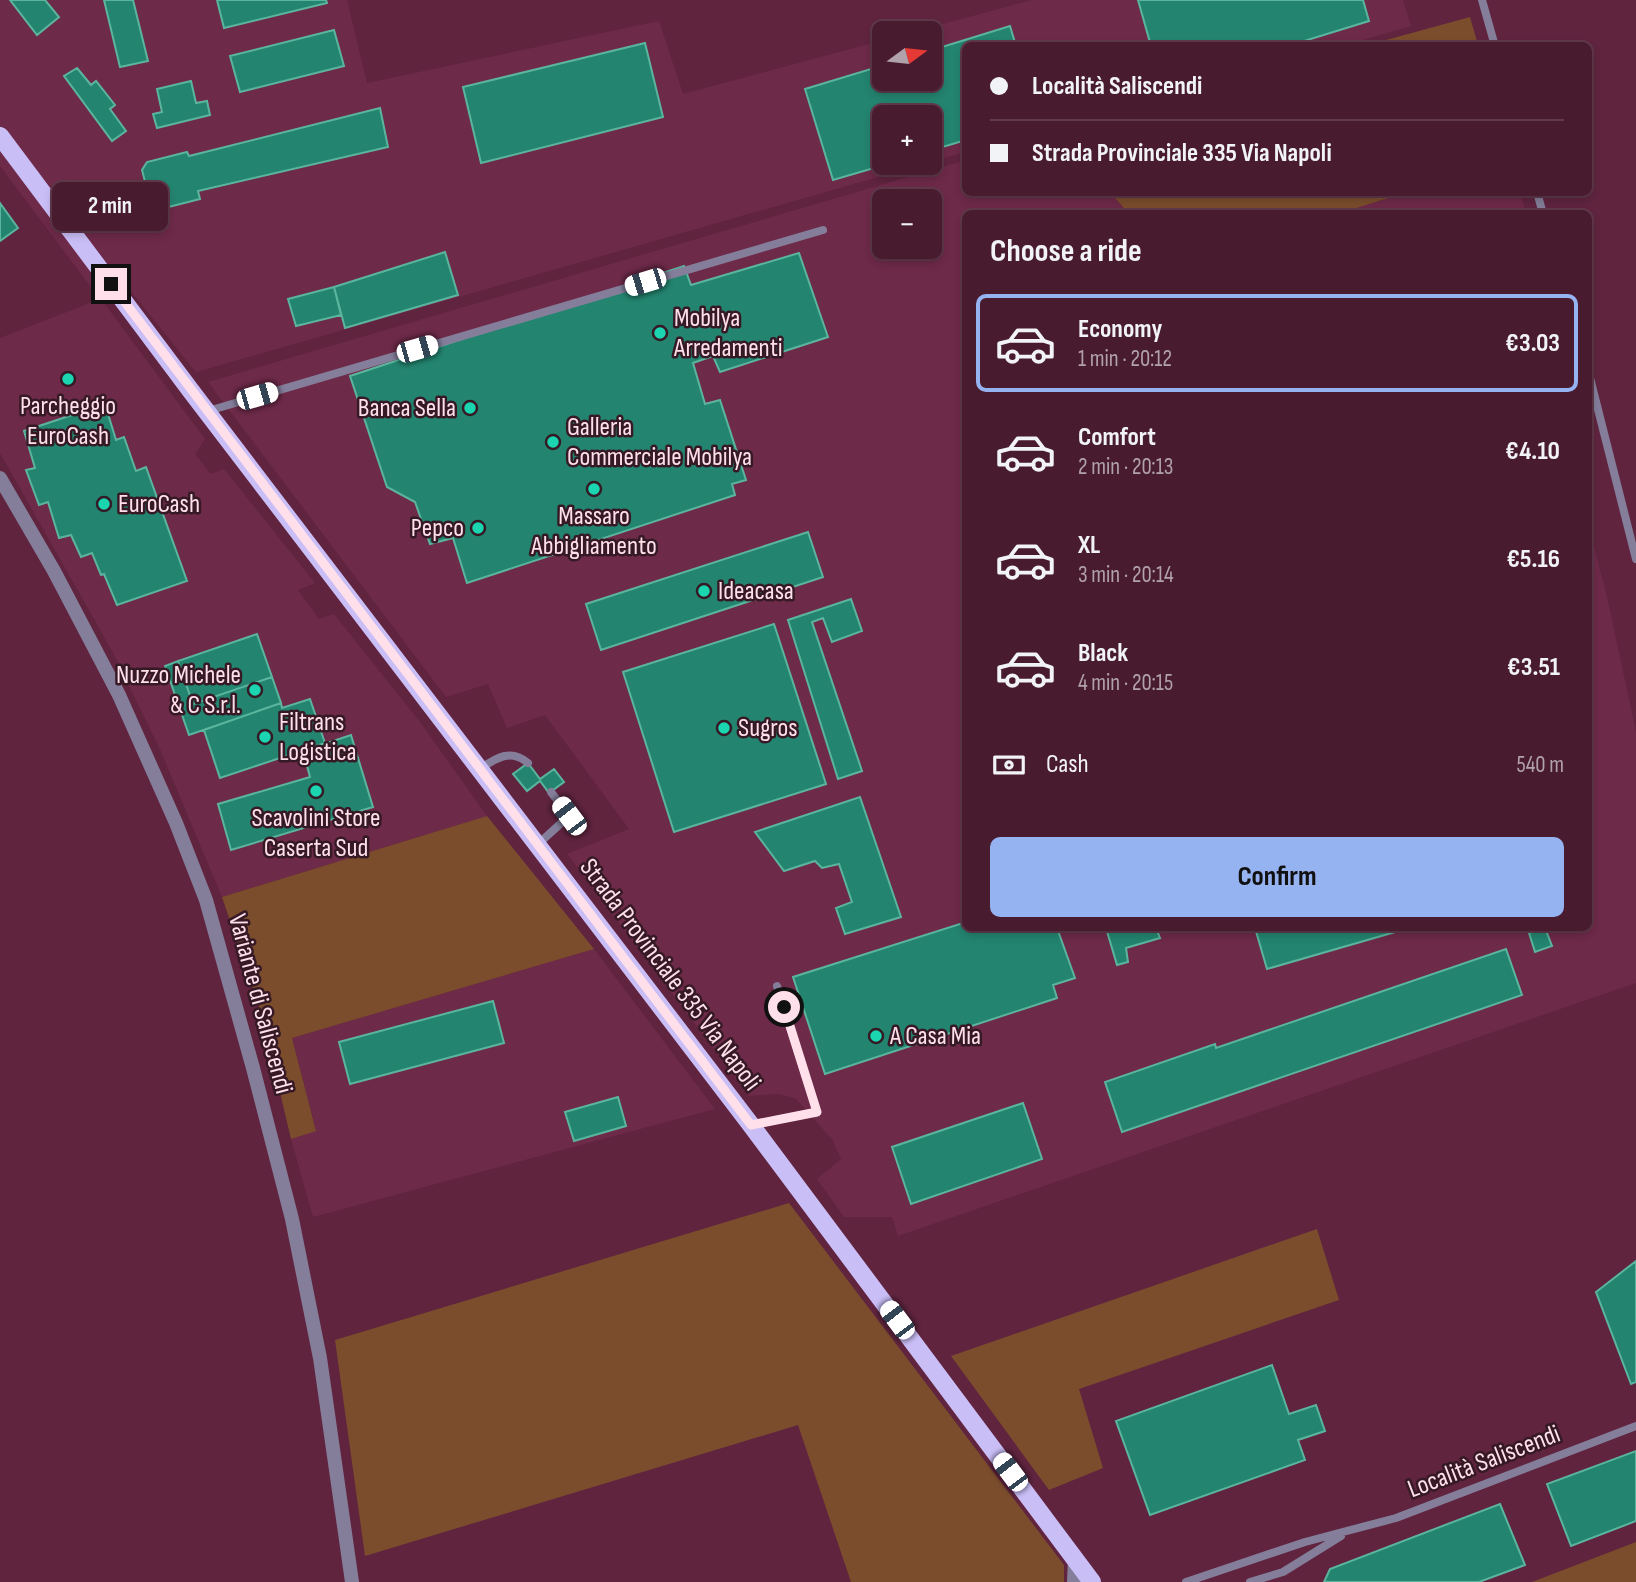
<!DOCTYPE html>
<meta charset="utf-8">
<style>
:root{--surface:#481b2f;--page:#52283b;--text:#f1f3f6;--muted:#b1a1aa;--line:#60394b;--accent:#95b2f1}
body{margin:0;font-family:"Sofia Sans Condensed",sans-serif;background:var(--page);color:var(--text);height:100vh;display:flex;flex-direction:column;font-size:26px;white-space:nowrap}
*{box-sizing:border-box;margin:0}
p{font-size:23px;color:var(--muted)}
.icon{flex:none;width:38px;height:38px;fill:none;stroke:currentColor;stroke-width:2;stroke-linecap:round;stroke-linejoin:round}
.map{position:relative;flex:1;overflow:hidden}
.side{position:absolute;left:962px;top:210px;width:630px;height:721px;display:flex;flex-direction:column;background:var(--surface);border-radius:10px;box-shadow:0 4px 10px #0003,0 0 0 2px var(--line)}
.side>*{flex:none}
.top-card{position:absolute;left:962px;top:42px;width:630px;height:154px;border-radius:10px;box-shadow:0 4px 10px #0003,0 0 0 2px var(--line);display:grid;align-content:center;height:154px;padding:0 28px;background:var(--surface)}
.needle{width:46px;rotate:75deg}
.controls{position:absolute;left:872px;top:21px;display:grid;gap:14px}
.controls a{display:grid;place-items:center;width:70px;height:70px;border-radius:10px;background:var(--surface);box-shadow:0 4px 10px #0003,0 0 0 2px var(--line);font-size:35px}
.end{position:absolute;width:32px;height:32px;margin:-16px;border:9px solid #ffdfea;background:#111;box-shadow:0 0 0 4px #111}
.from{border-radius:50%}
.bubble{position:absolute;height:49px;border-radius:10px;background:var(--surface);box-shadow:0 4px 10px #0003,0 0 0 2px var(--line);font-size:23px;font-weight:700;line-height:49px;text-align:center}
.car{position:absolute;width:21px;height:42px;margin:-21px -10px;border-radius:9px;box-shadow:0 0 5px 2px #0007;background:linear-gradient(#fff 24%,#345 0 40%,#fff 0 76%,#345 0 86%,#fff 0)}
.top-card b{display:flex;align-items:center;gap:24px;height:66px;font-size:26px}
.top-card b+b{border-top:2px solid var(--line)}
.top-card i{width:18px;height:18px;background:var(--text)}
ul{padding:0;list-style:none}
li{display:flex;align-items:center;gap:21px;height:98px;margin:0 14px 10px;padding:0 14px;border:4px solid transparent;border-radius:10px}
li div{flex:1}
li b{display:block;font-size:26px}
li em{font-style:normal;font-weight:700}
li.selected{border-color:var(--accent)}
li>.icon{width:63px;height:63px;stroke-width:1.5}
h2{padding:0 28px;font-size:32px;line-height:84px}
.pay{display:flex;align-items:center;gap:18px;height:77px;padding:0 28px;font-size:26px}
.pay p{margin-inline-start:auto}
.primary-button{display:flex;gap:14px;margin-top:auto;padding:14px 28px}
.primary-button a{flex:1;height:80px;border-radius:10px;background:var(--accent);color:#111;font-size:28px;font-weight:700;line-height:80px;text-align:center}
.map>svg:first-child{display:block}
.built{fill:#6e2a49;fill-rule:evenodd}
.green{fill:#7b4d2d}
.building{fill:#23846f;stroke:#5bb59e;stroke-width:2}
.lines{fill:none;stroke-linecap:round;stroke-linejoin:round}
.service{stroke:#847e9a;stroke-width:8}
.minor{stroke:#847e9a;stroke-width:14}
.primary{stroke:#cabef7;stroke-width:18}
.route{stroke:#ffdfea;stroke-width:9}
.poi-dot{fill:#1bd5b1;stroke:#351925;stroke-width:2.5}
.labels{text-anchor:middle;dominant-baseline:central;stroke-width:5;stroke-linejoin:round;paint-order:stroke}
.poi-label{font-size:26px;fill:#ffdfea;stroke:#351925;text-anchor:start}
.street-label{font-size:26px;fill:#ffdfea;stroke:#351925}
</style>
<div class="map">
<svg width="1636" height="1582" viewBox="0 0 1636 1582">
<rect width="100%" height="100%" fill="#60243f"/>
<path class="built" d="M 0,0 L 347,0 L 367,83 L 659,21 L 683,94 L 884,40 L 884,79 L 929,79 L 929,33 L 909,33 L 1032,0 L 1403,0 L 1411,26 L 1342,46 L 966,46 L 966,152 L 929,162 L 929,117 L 884,117 L 884,163 L 927,163 L 196,372 L 129,289 L 101,299 L 205,439 L 195,454 L 211,474 L 224,469 L 315,583 L 298,590 L 319,619 L 334,614 L 420,722 L 487,816 L 222,897 L 159,747 L 111,649 L 0,453 L 0,338 L 100,299 L 0,166 Z
M 966,160 L 966,192 L 1111,193 L 1128,213 L 966,214 L 966,928 L 1589,928 L 1589,527 L 1607,597 L 1636,732 L 1636,983 L 898,1236 L 892,1217 L 844,1217 L 817,1179 L 841,1159 L 832,1139 L 795,1098 L 778,1094 L 749,1096 L 567,854 L 629,829 L 545,715 L 507,728 L 488,684 L 446,697 L 208,382 ZM 884,201 L 929,201 L 929,247 L 884,247 Z
M 1404,193 L 1520,193 L 1526,213 L 1341,213 Z
M 594,949 L 715,1109 L 313,1217 L 291,1139 L 316,1130 L 292,1038 Z"/>
<path class="green" d="M 1470,17 L 1478,45 L 1368,45 Z
M 1111,193 L 1404,193 L 1341,213 L 1128,213 Z
M 487,816 L 594,949 L 292,1038 L 316,1131 L 291,1139 L 261,1012 L 222,897 Z
M 789,1203 L 1064,1565 L 1064,1582 L 851,1582 L 798,1425 L 365,1556 L 335,1340 Z
M 1317,1229 L 1339,1300 L 1079,1389 L 1103,1468 L 1049,1490 L 951,1356 Z
M 1636,1542 L 1636,1582 L 1532,1582 Z"/>
<path class="building" d="M 10,0 L 45,0 L 59,17 L 37,35 Z
M 104,0 L 133,0 L 148,61 L 120,67 Z
M 217,0 L 326,0 L 327,3 L 224,28 Z
M 1138,0 L 1363,0 L 1369,21 L 1288,46 L 1151,46 Z
M 1010,26 L 1016,46 L 966,46 L 966,140 L 929,151 L 929,117 L 884,117 L 884,163 L 891,163 L 833,180 L 805,89 L 884,65 L 884,79 L 929,79 L 929,51 Z
M 334,30 L 344,66 L 240,92 L 230,56 Z
M 645,43 L 663,117 L 481,163 L 463,87 Z
M 77,68 L 91,85 L 96,81 L 115,105 L 110,109 L 126,131 L 112,141 L 64,76 Z
M 191,81 L 196,103 L 207,101 L 210,115 L 157,128 L 153,114 L 162,112 L 157,89 Z
M 380,108 L 388,147 L 198,191 L 200,199 L 157,210 L 151,205 L 142,170 L 147,162 L 187,152 L 189,156 Z
M 0,203 L 18,228 L 0,241 Z
M 445,252 L 458,295 L 345,328 L 334,287 Z
M 799,253 L 828,337 L 720,372 L 713,356 L 693,363 L 705,404 L 720,400 L 746,480 L 732,484 L 735,495 L 467,583 L 453,538 L 430,544 L 415,502 L 387,487 L 350,376 L 684,266 L 691,285 Z
M 334,287 L 341,315 L 296,326 L 288,299 Z
M 105,404 L 116,440 L 124,437 L 136,471 L 146,467 L 187,581 L 117,605 L 104,574 L 101,575 L 92,553 L 81,557 L 71,535 L 59,538 L 48,502 L 39,505 L 26,470 L 35,468 L 24,431 Z
M 808,532 L 823,577 L 601,650 L 586,604 Z
M 851,599 L 862,631 L 832,642 L 823,618 L 812,622 L 862,771 L 838,779 L 788,620 Z
M 774,624 L 826,784 L 674,832 L 623,672 Z
M 257,634 L 272,677 L 193,704 L 178,661 Z
M 178,661 L 193,704 L 272,677 L 281,703 L 189,735 L 165,666 Z
M 310,699 L 325,743 L 220,778 L 204,730 L 281,703 L 282,708 Z
M 351,735 L 373,807 L 231,850 L 218,804 L 310,777 L 303,751 Z
M 528,763 L 540,779 L 554,769 L 564,782 L 549,793 L 540,781 L 527,791 L 513,774 Z
M 860,797 L 901,917 L 845,934 L 836,908 L 852,902 L 839,864 L 822,868 L 815,861 L 784,871 L 755,832 Z
M 966,922 L 966,928 L 1057,928 L 1075,978 L 1053,985 L 1057,998 L 825,1074 L 793,977 Z
M 1106,928 L 1156,928 L 1160,938 L 1126,948 L 1128,962 L 1117,965 Z
M 1255,928 L 1409,928 L 1267,969 Z
M 1545,928 L 1552,946 L 1535,952 L 1529,933 Z
M 1506,949 L 1522,995 L 1122,1132 L 1105,1082 L 1215,1044 L 1216,1048 Z
M 493,1001 L 504,1043 L 350,1084 L 339,1042 Z
M 618,1097 L 626,1126 L 574,1141 L 565,1112 Z
M 1023,1103 L 1042,1159 L 911,1204 L 892,1147 Z
M 1636,1261 L 1636,1382 L 1631,1384 L 1596,1292 Z
M 1272,1365 L 1289,1414 L 1316,1405 L 1325,1431 L 1298,1440 L 1305,1460 L 1150,1515 L 1116,1421 Z
M 1636,1451 L 1636,1521 L 1571,1546 L 1547,1484 Z
M 1500,1504 L 1525,1565 L 1479,1582 L 1324,1582 L 1330,1569 Z"/>
<g class="lines">
<path class="service" d="M 1482,0 L 1495,46
M 1537,192 L 1543,214
M 1589,374 L 1636,559
M 208,411 L 823,230
M 480,769 C 496,758 511,748 528,763
M 537,845 L 569,816 L 551,792
M 751,1125 L 817,1112 L 777,986
M 1186,1582 L 1305,1542 L 1396,1518 L 1636,1426
M 1250,1582 L 1283,1572 L 1341,1536"/>
<path class="minor" d="M 0,478 L 54,571 L 119,695 L 176,823 L 206,900 L 253,1068 L 292,1219 L 320,1358 L 352,1582
M 1074,1582 L 1075,1558"/>
<path class="primary" d="M 0,136 L 191,391 L 751,1125 L 1092,1582"/>
</g>
<g class="lines">
<path class="route" d="M 111,284 L 751,1125 L 817,1112 L 784,1007"/>
</g>
<g class="poi-dot">
<circle cx="660" cy="333" r="7"/>
<circle cx="68" cy="379" r="7"/>
<circle cx="470" cy="408" r="7"/>
<circle cx="553" cy="442" r="7"/>
<circle cx="594" cy="489" r="7"/>
<circle cx="104" cy="504" r="7"/>
<circle cx="478" cy="528" r="7"/>
<circle cx="704" cy="591" r="7"/>
<circle cx="255" cy="690" r="7"/>
<circle cx="724" cy="728" r="7"/>
<circle cx="265" cy="737" r="7"/>
<circle cx="316" cy="791" r="7"/>
<circle cx="876" cy="1036" r="7"/>
</g>
<g class="labels">
<g class="poi-label">
<text x="674" y="318">Mobilya<tspan x="674" dy="30">Arredamenti</tspan></text>
<text x="68" y="406" text-anchor="middle">Parcheggio<tspan x="68" dy="30">EuroCash</tspan></text>
<text x="456" y="408" text-anchor="end">Banca Sella</text>
<text x="567" y="427">Galleria<tspan x="567" dy="30">Commerciale Mobilya</tspan></text>
<text x="118" y="504">EuroCash</text>
<text x="594" y="516" text-anchor="middle">Massaro<tspan x="594" dy="30">Abbigliamento</tspan></text>
<text x="464" y="528" text-anchor="end">Pepco</text>
<text x="718" y="591">Ideacasa</text>
<text x="241" y="675" text-anchor="end">Nuzzo Michele<tspan x="241" dy="30">&amp; C S.r.l.</tspan></text>
<text x="279" y="722">Filtrans<tspan x="279" dy="30">Logistica</tspan></text>
<text x="738" y="728">Sugros</text>
<text x="316" y="818" text-anchor="middle">Scavolini Store<tspan x="316" dy="30">Caserta Sud</tspan></text>
<text x="890" y="1036">A Casa Mia</text>
</g>
<g class="street-label">
<text transform="translate(670 975) rotate(53)">Strada Provinciale 335 Via Napoli</text>
<text transform="translate(260 1004) rotate(75)">Variante di Saliscendi</text>
<text transform="translate(1484 1462) rotate(-21)">Località Saliscendi</text>
</g>
</g>
</svg>
<div class="controls">
<a><svg class="needle" viewBox="-14 -14 28 28"><path d="M0-13l5 13h-10z" fill="#e53935"/><path d="M0 13l5-13h-10z" fill="#b1a1aa"/></svg></a>
<a>+</a>
<a>−</a>
</div>
<i class="end from" style="left:784px;top:1007px"></i>
<i class="end" style="left:111px;top:284px"></i>
<div class="bubble" style="left:52px;top:182px;width:116px">2 min</div>
<i class="car" style="left:645px;top:282px;rotate:253deg"></i>
<i class="car" style="left:417px;top:349px;rotate:74deg"></i>
<i class="car" style="left:257px;top:396px;rotate:74deg"></i>
<i class="car" style="left:569px;top:816px;rotate:323deg"></i>
<i class="car" style="left:897px;top:1320px;rotate:323deg"></i>
<i class="car" style="left:1010px;top:1472px;rotate:323deg"></i>
<div class="top-card">
<b><i class="from"></i>Località Saliscendi</b>
<b><i></i>Strada Provinciale 335 Via Napoli</b>
</div>
<section class="side">
<h2>Choose a ride</h2>
<ul>
<li class="selected"><svg class="icon" aria-label="car" viewBox="0 0 24 24"><path d="M5 17H2v-5l4-1 3-4h7l3 4 3 1v5h-3M9 17h6M6 11h13"/><circle cx="7" cy="17" r="2"/><circle cx="17" cy="17" r="2"/></svg><div><b>Economy</b><p>1 min · 20:12</p></div><em>€3.03</em></li>
<li><svg class="icon" aria-label="car" viewBox="0 0 24 24"><path d="M5 17H2v-5l4-1 3-4h7l3 4 3 1v5h-3M9 17h6M6 11h13"/><circle cx="7" cy="17" r="2"/><circle cx="17" cy="17" r="2"/></svg><div><b>Comfort</b><p>2 min · 20:13</p></div><em>€4.10</em></li>
<li><svg class="icon" aria-label="car" viewBox="0 0 24 24"><path d="M5 17H2v-5l4-1 3-4h7l3 4 3 1v5h-3M9 17h6M6 11h13"/><circle cx="7" cy="17" r="2"/><circle cx="17" cy="17" r="2"/></svg><div><b>XL</b><p>3 min · 20:14</p></div><em>€5.16</em></li>
<li><svg class="icon" aria-label="car" viewBox="0 0 24 24"><path d="M5 17H2v-5l4-1 3-4h7l3 4 3 1v5h-3M9 17h6M6 11h13"/><circle cx="7" cy="17" r="2"/><circle cx="17" cy="17" r="2"/></svg><div><b>Black</b><p>4 min · 20:15</p></div><em>€3.51</em></li>
</ul>
<div class="pay"><svg class="icon" aria-label="cash" viewBox="0 0 24 24"><path d="M3 7h18v10H3z"/><circle cx="12" cy="12" r="2"/></svg>Cash<p>540 m</p></div>
<div class="primary-button"><a>Confirm</a></div>
</section>
</div>
